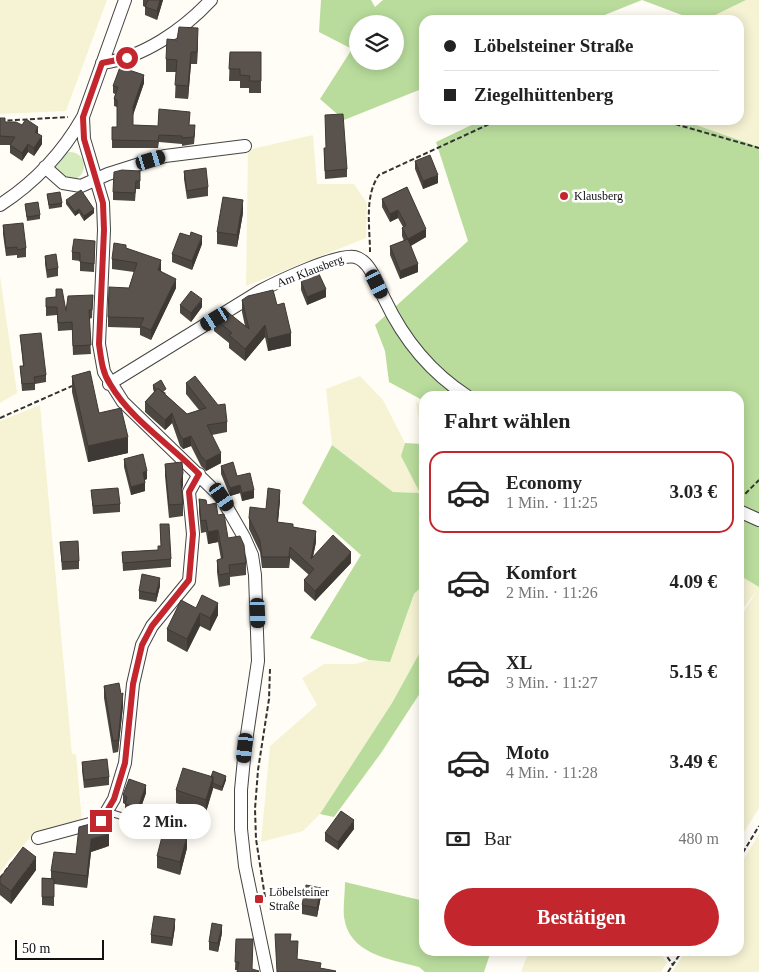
<!DOCTYPE html>
<html lang="de">
<meta charset="utf-8">
<style>
:root{--surface:#fff;--page:#f6f6f6;--text:#222;--muted:#767676;--line:#e0e0e0;--accent:#c4262e}
body{margin:0;font-family:"Times New Roman",serif;background:var(--page);color:var(--text);height:100vh;display:flex;flex-direction:column;font-size:19px;white-space:nowrap}
*{box-sizing:border-box;margin:0}
p{font-size:16px;color:var(--muted)}
.icon{flex:none;width:28px;height:28px;fill:none;stroke:currentColor;stroke-width:2;stroke-linecap:round;stroke-linejoin:round}
.map{position:relative;flex:1;overflow:hidden}
.details{position:absolute;left:419px;top:391px;width:325px;height:565px;display:flex;flex-direction:column;background:var(--surface);border-radius:15px;box-shadow:0 2px 12px #0003}
.details>*{flex:none}
.hud{position:absolute;left:419px;top:15px;width:325px;height:110px;border-radius:15px;box-shadow:0 2px 12px #0003;display:grid;align-content:center;height:110px;padding:0 25px;background:var(--surface)}
.tools{position:absolute;left:349px;top:15px;display:grid;gap:10px}
.tools a{display:grid;place-items:center;width:55px;height:55px;border-radius:50%;background:var(--surface);box-shadow:0 2px 12px #0003;font-size:25px}
.scale{position:absolute;left:15px;bottom:12px;width:89px;box-sizing:border-box;padding-left:5px;border:2px solid #111;border-top:0;font-size:14px;line-height:18px;white-space:nowrap;color:#111;-webkit-text-stroke:4px #fff;paint-order:stroke}
.end{position:absolute;width:22px;height:22px;margin:-11px;border:6px solid #c4262e;background:#fff;box-shadow:0 0 0 2px #fff}
.from{border-radius:50%}
.bubble{position:absolute;height:35px;border-radius:18px;background:var(--surface);box-shadow:0 2px 12px #0003;font-size:16px;font-weight:800;line-height:35px;text-align:center}
.car{position:absolute;width:15px;height:30px;margin:-15px -8px;border-radius:6px;box-shadow:0 0 4px 1px #0007;background:linear-gradient(#222 24%,#8ab4d8 0 40%,#222 0 76%,#8ab4d8 0 86%,#222 0)}
.hud b{display:flex;align-items:center;gap:18px;height:48px;font-size:19px}
.hud b+b{border-top:1px solid var(--line)}
.hud i{width:12px;height:12px;background:var(--text)}
ul{padding:0;list-style:none}
li{display:flex;align-items:center;gap:15px;height:82px;margin:0 10px 8px;padding:0 15px;border:2px solid transparent;border-radius:15px}
li div{flex:1}
li b{display:block;font-size:19px}
li em{font-style:normal;font-weight:800}
li.selected{border-color:var(--accent)}
li>.icon{width:45px;height:45px;stroke-width:1.5}
h2{padding:0 25px;font-size:22px;line-height:60px}
.pay{display:flex;align-items:center;gap:12px;height:55px;padding:0 25px;font-size:19px}
.pay p{margin-inline-start:auto}
.cta{display:flex;gap:10px;margin-top:auto;padding:10px 25px}
.cta a{flex:1;height:58px;border-radius:30px;background:var(--accent);color:#fff;font-size:20px;font-weight:800;line-height:58px;text-align:center}
.map>svg:first-child{display:block}
.farmland{fill:#f6f3d4}
.green{fill:#d5ebbd}
.forest{fill:#b9dc9c;fill-rule:evenodd}
.lines{fill:none;stroke-linecap:round;stroke-linejoin:round}
.lane-casing{stroke:#444;stroke-width:8}
.street-casing{stroke:#444;stroke-width:14}
.path{stroke:#333;stroke-width:2;stroke-dasharray:5 2.5;stroke-linecap:butt}
.lane{stroke:#fff;stroke-width:6}
.street{stroke:#fff;stroke-width:12}
.wall{fill:#4d4742}
.shaded-wall{fill:#3f3936}
.building{fill:#5a524d;stroke:#3f3936}
.route{stroke:#c4262e;stroke-width:6}
.poi-dot{fill:#c4262e;stroke:#fff;stroke-width:2}
.labels{text-anchor:middle;dominant-baseline:central;stroke-width:5;stroke-linejoin:round;paint-order:stroke}
.poi-label{font-size:12px;fill:#111;stroke:#fff;text-anchor:start}
.street-label{font-size:12px;fill:#111;stroke:#fff}
</style>
<div class="map">
<svg width="759" height="972" viewBox="0 0 759 972">
<rect width="100%" height="100%" fill="#fffdf5"/>
<path class="farmland" d="M 0,0 L 107,0 L 66,111 L 0,114 Z
M 746,0 L 759,0 L 759,147 L 682,120 L 739,120 L 739,20 L 705,20 Z
M 313,135 L 317,184 L 354,184 L 367,203 L 366,238 L 246,286 L 248,150 Z
M 0,276 L 17,393 L 0,403 Z
M 360,376 L 383,400 L 405,443 L 401,456 L 421,493 L 393,492 L 332,445 L 326,389 Z
M 416,402 L 424,406 L 424,446 L 423,444 Z
M 40,405 L 72,754 L 76,754 L 82,822 L 34,834 L 10,859 L 0,873 L 0,421 Z
M 739,575 L 759,587 L 759,808 L 739,840 L 739,620 L 756,592 L 739,613 Z
M 424,584 L 424,645 L 392,703 L 320,814 L 303,831 L 261,842 L 270,746 L 317,705 L 302,678 L 324,664 L 355,664 L 369,660 L 390,662 L 414,594 Z
M 759,834 L 759,972 L 672,972 L 686,951 L 739,951 L 739,867 Z
M 529,951 L 659,951 L 667,963 L 661,972 L 521,972 Z"/>
<path class="green" d="M56 166a14 14 0 1 1 28 0a14 14 0 1 1-28 0Z"/>
<path class="forest" d="M 321,0 L 371,0 L 375,7 L 383,0 L 746,0 L 705,20 L 695,20 L 642,0 L 592,20 L 424,20 L 424,88 L 344,120 L 320,99 L 352,49 L 319,32 ZM 358,24 L 395,24 L 395,61 L 358,61 Z
M 482,120 L 682,120 L 759,147 L 759,587 L 739,575 L 739,396 L 424,396 L 424,401 L 389,382 L 385,351 L 375,325 L 468,241 L 436,142 Z
M 405,443 L 423,444 L 424,446 L 424,584 L 414,594 L 390,662 L 369,660 L 310,638 L 361,555 L 302,503 L 332,445 L 393,492 L 420,493 L 401,456 Z
M 424,645 L 424,687 L 381,753 L 334,817 L 320,814 L 392,703 Z
M 345,882 L 424,901 L 424,951 L 491,951 L 484,972 L 425,972 L 419,967 C 389,959 349,954 344,917 C 343,906 345,893 345,882 Z"/>
<g class="lines">
<defs>
<path id="lane" d="M 108,812 L 164,829"/>
<path id="street" d="M 125,0 L 83,117 L 84,139 L 103,203 L 104,230 L 99,344 L 104,372 L 123,402 L 221,497 L 244,537 L 252,555 L 255,575 L 258,661 L 245,748 L 241,790 L 241,829 L 245,866 L 267,972
M 102,63 C 143,58 184,29 211,0
M 45,167 L 63,183 L 81,186 L 108,174 L 165,156 L 245,146
M 0,205 C 34,183 63,152 83,117
M 109,384 L 260,291 C 277,282 338,253 355,257 C 371,261 378,287 385,300 C 404,340 430,372 467,396
M 739,511 L 759,520
M 38,838 L 101,821 L 114,799 L 125,763 L 133,684 L 142,645 L 152,626 L 189,581 L 193,534 L 189,492 L 199,474"/>
</defs>
<use href="#lane" class="lane-casing"/>
<use href="#street" class="street-casing"/>
<path class="path" d="M 661,120 L 759,148
M 0,121 L 68,117
M 370,252 C 370,227 364,196 379,175 L 498,120
M 0,418 L 72,386
M 740,499 L 759,480
M 739,859 L 759,826
M 0,878 L 13,861
M 265,897 L 256,839 L 255,809 L 258,770 L 269,699 L 270,669
M 663,951 L 673,965
M 668,972 L 682,951"/>
<use href="#lane" class="lane"/>
<use href="#street" class="street"/>
</g>
<path class="wall" d="M 143,0 L 163,0 L 157,20 L 145,15 L 145,7 L 143,6 Z
M 198,40 L 197,64 L 191,64 L 188,99 L 175,98 L 176,72 L 166,72 L 166,59 Z
M 230,52 L 261,52 L 261,93 L 249,93 L 249,88 L 240,88 L 240,81 L 229,81 Z
M 144,83 L 133,115 L 133,125 L 158,126 L 190,125 L 195,133 L 194,144 L 182,146 L 182,144 L 159,142 L 158,148 L 112,148 L 112,127 L 117,127 L 117,107 L 114,106 L 114,99 L 115,94 L 113,93 L 113,86 Z
M 0,118 L 5,122 L 38,134 L 42,144 L 34,156 L 28,152 L 22,161 L 10,153 L 10,145 L 0,145 Z
M 324,148 L 347,169 L 347,177 L 325,179 Z
M 415,161 L 438,183 L 423,189 L 415,169 Z
M 140,171 L 140,189 L 136,189 L 135,201 L 113,200 L 113,192 Z
M 184,171 L 208,187 L 208,196 L 187,199 L 184,179 Z
M 407,187 L 426,237 L 411,246 L 418,272 L 400,279 L 390,255 L 390,246 L 404,241 L 402,236 L 402,228 L 403,227 L 398,218 L 390,222 L 382,207 L 382,199 Z
M 47,194 L 62,203 L 62,207 L 49,209 Z
M 66,200 L 94,213 L 84,221 L 79,213 L 75,216 L 66,204 Z
M 25,204 L 40,215 L 40,219 L 27,221 Z
M 243,213 L 237,247 L 217,244 L 217,232 Z
M 3,225 L 26,248 L 26,257 L 17,258 L 17,255 L 6,256 L 3,234 Z
M 95,241 L 94,272 L 80,271 L 80,261 L 72,260 L 72,252 Z
M 202,244 L 192,270 L 172,262 L 172,254 Z
M 126,248 L 161,270 L 161,271 L 176,288 L 151,340 L 140,335 L 140,328 L 108,327 L 108,317 L 129,288 L 134,272 L 112,269 L 112,259 Z
M 45,256 L 58,268 L 58,276 L 47,278 L 45,264 Z
M 301,281 L 326,297 L 307,305 L 301,290 Z
M 93,295 L 92,318 L 89,319 L 91,354 L 73,355 L 72,330 L 58,331 L 57,315 L 46,316 L 46,298 L 66,311 Z
M 242,300 L 277,305 L 291,346 L 268,351 L 265,337 L 245,361 L 229,348 L 229,343 L 214,331 L 214,318 L 245,326 L 242,312 Z
M 180,305 L 202,307 L 191,322 L 180,313 Z
M 20,335 L 46,375 L 46,382 L 35,384 L 35,390 L 22,391 L 20,366 L 23,366 Z
M 72,376 L 99,413 L 128,453 L 88,462 L 72,392 Z
M 186,383 L 227,422 L 227,432 L 212,435 L 221,463 L 206,471 L 201,466 L 191,446 L 183,449 L 180,446 L 172,423 L 165,430 L 145,412 L 145,402 L 154,392 L 153,389 L 153,385 L 166,393 L 165,394 L 187,414 L 199,410 L 186,394 Z
M 124,459 L 147,479 L 145,480 L 145,491 L 131,495 L 124,467 Z
M 165,464 L 183,485 L 182,490 L 183,504 L 183,516 L 169,518 L 165,476 Z
M 221,466 L 237,476 L 254,498 L 242,501 L 240,493 L 230,496 L 221,474 Z
M 91,490 L 120,504 L 120,512 L 93,514 Z
M 199,499 L 207,505 L 218,515 L 228,538 L 246,563 L 246,575 L 230,577 L 230,585 L 219,587 L 217,572 L 217,560 L 221,559 L 218,542 L 208,544 L 206,532 L 201,533 L 199,512 Z
M 280,500 L 278,522 L 293,527 L 316,542 L 313,556 L 351,563 L 315,601 L 304,591 L 304,580 L 309,575 L 290,558 L 289,568 L 262,568 L 260,552 L 249,529 L 249,518 Z
M 160,524 L 171,559 L 171,567 L 123,571 L 122,552 L 158,550 L 161,546 Z
M 60,542 L 79,561 L 79,569 L 62,570 Z
M 160,586 L 156,602 L 139,599 L 139,591 Z
M 196,608 L 218,615 L 210,631 L 200,626 L 187,652 L 167,641 L 167,629 Z
M 104,686 L 123,706 L 118,752 L 113,753 L 104,698 Z
M 82,762 L 109,777 L 109,785 L 84,788 L 82,770 Z
M 211,777 L 226,780 L 222,791 L 213,788 L 206,812 L 176,803 L 176,790 Z
M 146,793 L 138,816 L 125,812 L 125,804 L 123,803 L 123,795 Z
M 354,829 L 338,850 L 325,841 L 325,833 Z
M 182,835 L 187,848 L 180,875 L 157,868 L 157,856 Z
M 109,846 L 91,852 L 87,888 L 54,884 L 54,906 L 42,905 L 42,878 L 51,878 L 51,871 L 76,854 Z
M 36,870 L 11,904 L 0,895 L 0,878 Z
M 321,896 L 317,917 L 302,914 L 302,905 Z
M 175,927 L 172,946 L 151,943 L 151,935 Z
M 222,933 L 218,952 L 209,950 L 209,942 Z
M 236,939 L 253,939 L 237,970 L 235,970 Z"/>
<path class="shaded-wall" d="M 160,0 L 163,0 L 157,20 L 157,11 Z
M 198,28 L 198,40 L 197,64 L 197,52 Z
M 191,52 L 191,64 L 188,99 L 188,86 Z
M 144,75 L 144,83 L 133,115 L 133,107 Z
M 38,127 L 38,135 L 35,132 Z
M 42,136 L 42,144 L 34,156 L 34,148 Z
M 28,144 L 28,152 L 22,161 L 22,153 Z
M 438,175 L 438,183 L 423,189 L 423,181 Z
M 243,200 L 243,213 L 237,247 L 237,235 Z
M 79,209 L 79,213 L 75,216 L 75,212 Z
M 94,209 L 94,213 L 84,221 L 84,216 Z
M 398,210 L 398,218 L 390,222 L 390,214 Z
M 426,229 L 426,237 L 408,247 L 408,239 Z
M 202,236 L 202,244 L 192,270 L 192,261 Z
M 161,260 L 161,270 L 158,280 L 158,270 Z
M 418,264 L 418,272 L 400,279 L 400,271 Z
M 176,279 L 176,288 L 151,340 L 151,330 Z
M 326,289 L 326,297 L 307,305 L 307,297 Z
M 202,299 L 202,307 L 191,322 L 191,313 Z
M 265,325 L 265,337 L 245,361 L 245,349 Z
M 291,333 L 291,346 L 268,351 L 268,339 Z
M 172,413 L 172,423 L 165,430 L 165,420 Z
M 191,436 L 191,446 L 183,449 L 183,439 Z
M 128,437 L 128,453 L 88,462 L 88,446 Z
M 221,453 L 221,463 L 206,471 L 206,461 Z
M 147,471 L 147,479 L 143,480 L 143,472 Z
M 183,473 L 183,485 L 181,493 L 181,481 Z
M 145,483 L 145,491 L 131,495 L 131,487 Z
M 240,485 L 240,493 L 230,496 L 230,488 Z
M 254,490 L 254,498 L 242,501 L 242,493 Z
M 280,490 L 280,500 L 277,532 L 277,522 Z
M 218,530 L 218,542 L 208,544 L 208,532 Z
M 316,531 L 316,542 L 311,567 L 311,559 Z
M 290,547 L 290,558 L 289,568 L 289,557 Z
M 351,552 L 351,563 L 315,601 L 315,591 Z
M 160,578 L 160,586 L 156,602 L 156,594 Z
M 218,603 L 218,615 L 210,631 L 210,618 Z
M 200,613 L 200,626 L 187,652 L 187,639 Z
M 123,693 L 123,706 L 118,752 L 118,740 Z
M 226,776 L 226,780 L 222,791 L 222,787 Z
M 213,777 L 213,789 L 206,812 L 206,800 Z
M 146,785 L 146,793 L 138,816 L 138,808 Z
M 354,820 L 354,829 L 338,850 L 338,842 Z
M 109,834 L 109,846 L 91,852 L 87,888 L 87,876 L 91,839 Z
M 187,836 L 187,848 L 180,875 L 180,862 Z
M 36,857 L 36,870 L 11,904 L 11,891 Z
M 321,888 L 321,896 L 317,917 L 317,908 Z
M 175,919 L 175,927 L 172,946 L 172,938 Z
M 222,925 L 222,933 L 218,952 L 218,943 Z"/>
<path class="building" d="M 148,0 L 160,0 L 157,11 L 145,7 Z
M 179,27 L 198,28 L 197,52 L 191,52 L 188,86 L 175,85 L 177,60 L 166,59 L 167,39 L 177,40 Z
M 230,52 L 261,52 L 261,81 L 249,81 L 250,76 L 240,75 L 240,69 L 229,69 Z
M 120,67 L 144,75 L 133,107 L 133,125 L 158,126 L 159,109 L 190,112 L 189,125 L 195,125 L 194,137 L 182,138 L 182,136 L 159,135 L 158,141 L 112,140 L 112,127 L 117,127 L 117,100 L 114,99 L 118,87 L 113,86 Z
M 343,114 L 347,169 L 325,171 L 324,148 L 326,148 L 325,115 Z
M 0,118 L 5,118 L 5,122 L 16,122 L 22,125 L 26,119 L 38,127 L 35,132 L 42,136 L 34,148 L 28,144 L 22,153 L 10,145 L 15,137 L 0,136 Z
M 430,155 L 438,175 L 423,181 L 415,161 Z
M 206,168 L 208,187 L 187,191 L 184,171 Z
M 122,170 L 140,171 L 140,181 L 136,181 L 135,193 L 113,192 L 114,172 Z
M 407,187 L 426,229 L 408,239 L 402,228 L 406,225 L 398,210 L 390,214 L 382,199 Z
M 81,190 L 94,209 L 84,216 L 79,209 L 75,212 L 66,200 Z
M 60,192 L 62,203 L 49,205 L 47,194 Z
M 223,197 L 243,200 L 237,235 L 217,232 Z
M 38,202 L 40,215 L 27,217 L 25,204 Z
M 23,223 L 26,248 L 17,250 L 17,247 L 6,248 L 3,225 Z
M 191,232 L 202,236 L 192,261 L 172,254 L 180,233 L 190,236 Z
M 74,239 L 95,241 L 94,264 L 80,262 L 80,253 L 72,252 Z
M 408,239 L 418,264 L 400,271 L 390,246 Z
M 114,243 L 126,245 L 126,248 L 161,260 L 158,270 L 176,279 L 151,330 L 140,326 L 144,318 L 108,317 L 109,287 L 129,288 L 137,263 L 112,259 Z
M 56,254 L 58,268 L 47,270 L 45,256 Z
M 319,274 L 326,289 L 307,297 L 301,281 Z
M 56,289 L 62,289 L 66,311 L 68,296 L 93,295 L 92,310 L 89,310 L 91,345 L 73,346 L 72,322 L 58,323 L 57,307 L 46,307 L 46,298 L 56,297 Z
M 273,290 L 277,305 L 284,303 L 291,333 L 268,339 L 265,325 L 245,349 L 229,335 L 232,333 L 214,318 L 225,310 L 249,329 L 242,300 L 248,296 Z
M 191,291 L 202,299 L 191,313 L 180,305 Z
M 41,333 L 46,375 L 34,377 L 35,383 L 22,384 L 20,366 L 24,366 L 20,335 Z
M 90,371 L 99,413 L 121,408 L 128,437 L 88,446 L 72,376 Z
M 195,376 L 218,405 L 225,404 L 227,422 L 207,425 L 221,453 L 206,461 L 201,456 L 191,436 L 183,439 L 180,435 L 172,413 L 165,420 L 145,402 L 158,388 L 187,414 L 206,408 L 186,383 Z
M 161,380 L 166,389 L 162,392 L 158,388 L 156,390 L 153,385 Z
M 143,454 L 147,471 L 143,472 L 145,483 L 131,487 L 124,459 Z
M 182,462 L 183,473 L 181,481 L 183,504 L 169,505 L 165,464 Z
M 233,462 L 237,476 L 250,473 L 254,490 L 242,493 L 240,485 L 230,488 L 221,466 Z
M 118,488 L 120,504 L 93,506 L 91,490 Z
M 268,488 L 280,490 L 277,522 L 293,524 L 293,527 L 316,531 L 311,559 L 333,535 L 351,552 L 315,591 L 304,580 L 314,569 L 290,547 L 289,557 L 262,557 L 260,541 L 249,518 L 250,507 L 266,509 Z
M 199,499 L 206,500 L 207,505 L 216,503 L 218,515 L 224,514 L 228,538 L 240,536 L 244,545 L 246,563 L 229,565 L 230,573 L 219,575 L 217,560 L 223,558 L 218,530 L 208,532 L 206,520 L 201,521 Z
M 160,524 L 169,524 L 171,559 L 123,563 L 122,552 L 158,550 L 158,546 L 161,546 Z
M 78,541 L 79,561 L 62,562 L 60,542 Z
M 142,574 L 160,578 L 156,594 L 139,591 Z
M 202,595 L 218,603 L 210,618 L 200,613 L 187,639 L 167,629 L 181,600 L 196,608 Z
M 119,683 L 121,694 L 123,693 L 118,740 L 113,741 L 104,686 Z
M 107,759 L 109,777 L 84,780 L 82,762 Z
M 183,768 L 213,777 L 206,800 L 176,790 Z
M 213,771 L 226,776 L 222,787 L 213,783 L 213,777 L 211,777 Z
M 129,779 L 146,785 L 138,808 L 125,804 L 127,797 L 123,795 Z
M 341,811 L 354,820 L 338,842 L 325,833 Z
M 105,820 L 109,834 L 91,839 L 87,876 L 51,871 L 54,852 L 76,854 L 79,827 Z
M 165,825 L 182,829 L 180,834 L 187,836 L 180,862 L 157,856 Z
M 23,847 L 36,857 L 11,891 L 0,883 L 0,878 Z
M 42,878 L 54,879 L 54,897 L 42,897 Z
M 306,885 L 321,888 L 317,908 L 302,905 Z
M 154,916 L 175,919 L 172,938 L 151,935 Z
M 212,923 L 222,925 L 218,943 L 209,942 Z
M 275,934 L 291,934 L 290,941 L 298,941 L 297,959 L 321,963 L 320,968 L 336,971 L 335,972 L 277,972 Z
M 236,939 L 253,939 L 252,969 L 259,971 L 258,972 L 237,972 L 239,962 L 235,962 Z"/>
<g class="lines">
<path class="route" d="M 101,821 L 114,799 L 125,763 L 133,684 L 142,645 L 152,626 L 189,580 L 193,534 L 189,492 L 199,474 C 171,445 131,420 110,384 C 102,372 101,358 99,344 L 104,230 L 103,203 L 84,139 L 83,117 L 102,63 L 127,58"/>
</g>
<g class="poi-dot">
<circle cx="564" cy="196" r="5"/>
<rect x="254" y="894" width="10" height="10" rx="2.5"/>
</g>
<g class="labels">
<g class="poi-label">
<text x="574" y="196">Klausberg</text>
<text x="269" y="892">Löbelsteiner<tspan x="269" dy="14">Straße</tspan></text>
</g>
<g class="street-label">
<text transform="translate(310 271) rotate(-21)">Am Klausberg</text>
</g>
</g>
</svg>
<div class="tools">
<a><svg class="icon" aria-label="layers" viewBox="0 0 24 24"><path d="M12 4l9 5-9 5-9-5zM3 14l9 5 9-5"/></svg></a>
</div>
<div class="scale">50 m</div>
<i class="end from" style="left:127px;top:58px"></i>
<i class="end" style="left:101px;top:821px"></i>
<div class="bubble" style="left:119px;top:804px;width:92px">2 Min.</div>
<i class="car" style="left:151px;top:160px;rotate:73deg"></i>
<i class="car" style="left:377px;top:284px;rotate:154deg"></i>
<i class="car" style="left:215px;top:319px;rotate:239deg"></i>
<i class="car" style="left:222px;top:497px;rotate:145deg"></i>
<i class="car" style="left:258px;top:613px;rotate:178deg"></i>
<i class="car" style="left:245px;top:748px;rotate:186deg"></i>
<div class="hud">
<b><i class="from"></i>Löbelsteiner Straße</b>
<b><i></i>Ziegelhüttenberg</b>
</div>
<section class="details">
<h2>Fahrt wählen</h2>
<ul>
<li class="selected"><svg class="icon" aria-label="car" viewBox="0 0 24 24"><path d="M5 17H2v-5l4-1 3-4h7l3 4 3 1v5h-3M9 17h6M6 11h13"/><circle cx="7" cy="17" r="2"/><circle cx="17" cy="17" r="2"/></svg><div><b>Economy</b><p>1 Min. · 11:25</p></div><em>3.03 €</em></li>
<li><svg class="icon" aria-label="car" viewBox="0 0 24 24"><path d="M5 17H2v-5l4-1 3-4h7l3 4 3 1v5h-3M9 17h6M6 11h13"/><circle cx="7" cy="17" r="2"/><circle cx="17" cy="17" r="2"/></svg><div><b>Komfort</b><p>2 Min. · 11:26</p></div><em>4.09 €</em></li>
<li><svg class="icon" aria-label="car" viewBox="0 0 24 24"><path d="M5 17H2v-5l4-1 3-4h7l3 4 3 1v5h-3M9 17h6M6 11h13"/><circle cx="7" cy="17" r="2"/><circle cx="17" cy="17" r="2"/></svg><div><b>XL</b><p>3 Min. · 11:27</p></div><em>5.15 €</em></li>
<li><svg class="icon" aria-label="car" viewBox="0 0 24 24"><path d="M5 17H2v-5l4-1 3-4h7l3 4 3 1v5h-3M9 17h6M6 11h13"/><circle cx="7" cy="17" r="2"/><circle cx="17" cy="17" r="2"/></svg><div><b>Moto</b><p>4 Min. · 11:28</p></div><em>3.49 €</em></li>
</ul>
<div class="pay"><svg class="icon" aria-label="cash" viewBox="0 0 24 24"><path d="M3 7h18v10H3z"/><circle cx="12" cy="12" r="2"/></svg>Bar<p>480 m</p></div>
<div class="cta"><a>Bestätigen</a></div>
</section>
</div>
